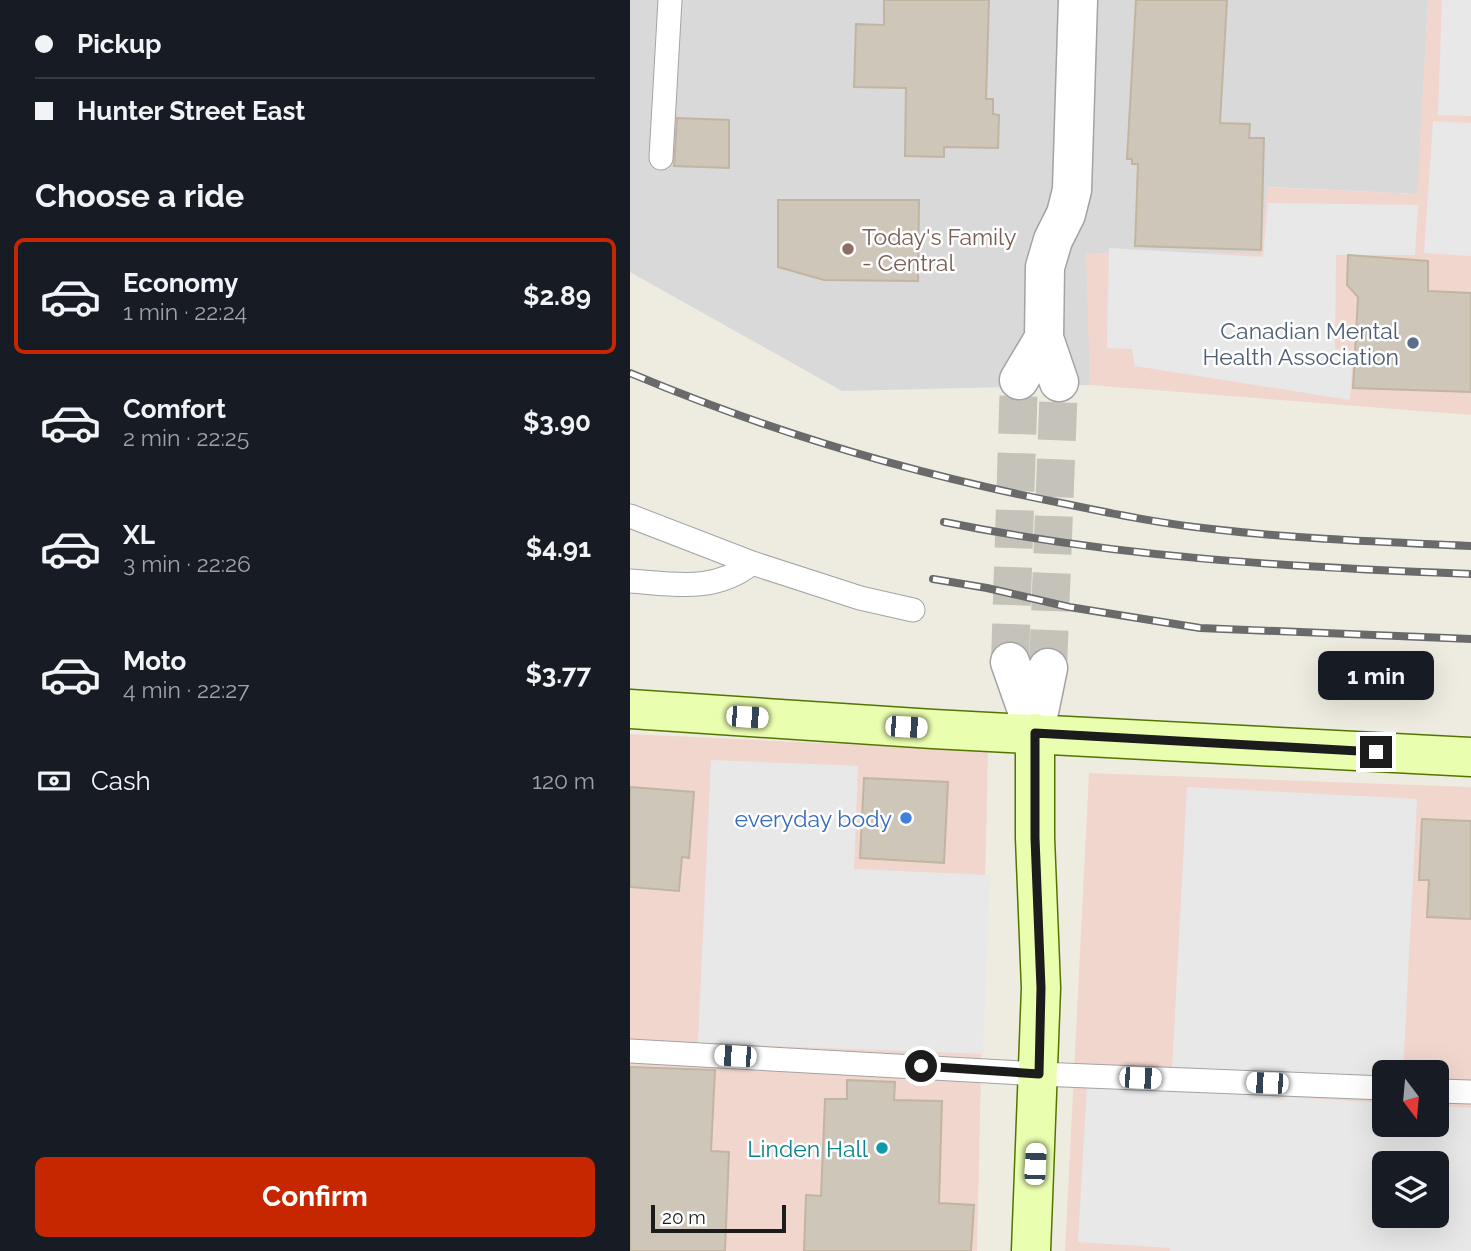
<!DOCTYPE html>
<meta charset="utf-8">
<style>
:root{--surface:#171b24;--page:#20242c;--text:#f1f3f6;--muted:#9ea1a6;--line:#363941;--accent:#c72700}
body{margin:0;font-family:Raleway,sans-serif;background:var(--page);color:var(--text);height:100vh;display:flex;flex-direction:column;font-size:26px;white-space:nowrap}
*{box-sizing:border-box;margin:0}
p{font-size:23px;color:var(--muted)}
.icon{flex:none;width:38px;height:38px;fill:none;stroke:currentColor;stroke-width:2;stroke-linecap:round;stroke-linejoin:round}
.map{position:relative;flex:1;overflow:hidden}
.details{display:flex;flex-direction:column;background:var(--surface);width:630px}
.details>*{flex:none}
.banner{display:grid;align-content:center;height:154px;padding:0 35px;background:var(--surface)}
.needle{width:46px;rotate:164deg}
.controls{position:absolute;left:742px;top:1060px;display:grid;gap:14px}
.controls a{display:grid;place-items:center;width:77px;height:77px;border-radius:10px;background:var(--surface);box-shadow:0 7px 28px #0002;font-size:35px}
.scale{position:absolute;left:21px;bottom:18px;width:135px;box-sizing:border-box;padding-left:7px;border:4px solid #1c1c1c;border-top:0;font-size:19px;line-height:24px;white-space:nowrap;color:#1c1c1c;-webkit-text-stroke:5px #fff;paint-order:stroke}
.end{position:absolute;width:32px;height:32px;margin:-16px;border:9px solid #1c1c1c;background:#fff;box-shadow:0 0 0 4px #fff}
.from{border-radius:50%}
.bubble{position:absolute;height:49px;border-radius:10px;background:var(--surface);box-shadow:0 7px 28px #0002;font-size:23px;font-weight:700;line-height:49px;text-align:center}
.car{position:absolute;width:21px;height:42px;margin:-21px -10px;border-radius:9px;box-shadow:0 0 5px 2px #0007;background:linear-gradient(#fff 24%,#345 0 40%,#fff 0 76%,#345 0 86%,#fff 0)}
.banner b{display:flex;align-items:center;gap:24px;height:66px;font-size:26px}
.banner b+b{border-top:2px solid var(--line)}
.banner i{width:18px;height:18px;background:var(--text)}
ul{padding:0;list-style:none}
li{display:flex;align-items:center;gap:21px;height:116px;margin:0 14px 10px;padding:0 21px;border:4px solid transparent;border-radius:10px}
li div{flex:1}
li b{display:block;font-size:26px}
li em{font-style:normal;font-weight:700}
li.selected{border-color:var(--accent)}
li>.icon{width:63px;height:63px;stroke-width:1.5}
h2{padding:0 35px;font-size:32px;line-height:84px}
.pay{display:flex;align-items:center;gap:18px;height:77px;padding:0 35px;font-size:26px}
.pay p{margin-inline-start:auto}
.cta{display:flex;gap:14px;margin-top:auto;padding:14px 35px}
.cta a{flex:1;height:80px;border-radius:10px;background:var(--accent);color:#fff;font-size:28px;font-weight:700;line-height:80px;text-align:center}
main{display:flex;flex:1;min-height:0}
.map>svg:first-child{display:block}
.residential{fill:#dad9d9}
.commercial{fill:#f1d6ce;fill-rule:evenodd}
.parking{fill:#e8e8e8;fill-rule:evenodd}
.building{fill:#cec6b9;stroke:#c1b5a2;stroke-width:2}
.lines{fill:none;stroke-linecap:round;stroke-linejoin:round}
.street-tunnel{stroke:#c4c2b9;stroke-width:38;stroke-dasharray:38 19;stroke-linecap:butt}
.lane-casing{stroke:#a3a3a3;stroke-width:25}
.street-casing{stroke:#a3a3a3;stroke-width:41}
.secondary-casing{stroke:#527500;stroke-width:41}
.lane{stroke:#fff;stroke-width:23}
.street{stroke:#fff;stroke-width:38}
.secondary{stroke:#eafeaf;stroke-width:38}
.rail-casing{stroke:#6a6a6a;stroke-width:8}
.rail{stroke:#fff;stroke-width:5;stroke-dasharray:16;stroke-linecap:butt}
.route{stroke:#1c1c1c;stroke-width:9}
.education-dot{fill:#8d6e63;stroke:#fff;stroke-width:2.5}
.service-dot{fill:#5c6f8a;stroke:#fff;stroke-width:2.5}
.shop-dot{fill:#3f7fe0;stroke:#fff;stroke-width:2.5}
.culture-dot{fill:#0f9aa8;stroke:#fff;stroke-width:2.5}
.labels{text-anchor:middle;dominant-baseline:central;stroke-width:5;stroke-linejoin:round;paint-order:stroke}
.education-label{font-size:23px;fill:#785e54;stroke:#fff;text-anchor:start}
.service-label{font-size:23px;fill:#4e5e75;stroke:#fff;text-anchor:end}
.shop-label{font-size:23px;fill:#366cbe;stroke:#fff;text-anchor:end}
.culture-label{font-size:23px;fill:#0d838f;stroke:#fff;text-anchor:end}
</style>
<main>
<section class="details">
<div class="banner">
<b><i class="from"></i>Pickup</b>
<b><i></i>Hunter Street East</b>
</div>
<h2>Choose a ride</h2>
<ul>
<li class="selected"><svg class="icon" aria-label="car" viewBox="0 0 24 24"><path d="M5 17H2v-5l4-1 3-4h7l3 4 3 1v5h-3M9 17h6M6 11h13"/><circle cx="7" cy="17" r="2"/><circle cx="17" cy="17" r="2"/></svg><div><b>Economy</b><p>1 min · 22:24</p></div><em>$2.89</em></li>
<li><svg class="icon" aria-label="car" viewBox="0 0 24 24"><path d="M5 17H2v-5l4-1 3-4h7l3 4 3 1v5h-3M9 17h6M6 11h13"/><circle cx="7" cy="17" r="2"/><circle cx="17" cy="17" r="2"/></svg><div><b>Comfort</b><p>2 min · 22:25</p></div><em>$3.90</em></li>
<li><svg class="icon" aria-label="car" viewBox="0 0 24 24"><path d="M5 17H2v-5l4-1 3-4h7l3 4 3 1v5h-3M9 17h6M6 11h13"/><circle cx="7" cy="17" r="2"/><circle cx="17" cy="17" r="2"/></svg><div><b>XL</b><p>3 min · 22:26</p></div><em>$4.91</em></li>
<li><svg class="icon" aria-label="car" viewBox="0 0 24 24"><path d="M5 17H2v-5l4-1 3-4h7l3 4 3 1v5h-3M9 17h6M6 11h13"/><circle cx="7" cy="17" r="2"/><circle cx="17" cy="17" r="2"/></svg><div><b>Moto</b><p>4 min · 22:27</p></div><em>$3.77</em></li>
</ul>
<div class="pay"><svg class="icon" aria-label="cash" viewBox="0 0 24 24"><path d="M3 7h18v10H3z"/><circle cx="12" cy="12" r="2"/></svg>Cash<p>120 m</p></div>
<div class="cta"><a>Confirm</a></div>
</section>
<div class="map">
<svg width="841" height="1251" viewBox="0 0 841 1251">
<rect width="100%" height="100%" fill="#eeece0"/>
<path class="residential" d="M 0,0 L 798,0 L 788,194 L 638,187 L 631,254 L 457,253 L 460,385 L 212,391 L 0,272 Z"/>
<path class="commercial" d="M 798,0 L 841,0 L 841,415 L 460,385 L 456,253 L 631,254 L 637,187 L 787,194 Z
M 0,734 L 358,751 L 347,1251 L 0,1251 Z
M 459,773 L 841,787 L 841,1251 L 435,1251 ZM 754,1073 L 807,1073 L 807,1125 L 754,1125 ZM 754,1164 L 807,1164 L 807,1216 L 754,1216 Z"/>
<path class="parking" d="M 812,0 L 841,0 L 841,116 L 808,115 Z
M 803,121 L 841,123 L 841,256 L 794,253 Z
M 638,203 L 788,205 L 785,255 L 706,255 L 705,349 L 723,351 L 720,400 L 505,366 L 502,349 L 477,348 L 479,248 L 633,257 Z
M 81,760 L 228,766 L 224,869 L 360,875 L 353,1054 L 68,1043 Z
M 557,787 L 787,799 L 773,1073 L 754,1073 L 754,1079 L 542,1069 Z
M 457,1085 L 754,1103 L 754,1125 L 807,1125 L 807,1106 L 841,1108 L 841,1251 L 540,1251 L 540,1248 L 448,1242 ZM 754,1164 L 807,1164 L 807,1216 L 754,1216 Z"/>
<path class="building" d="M 254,0 L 359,0 L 356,99 L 363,99 L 363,114 L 369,115 L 368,148 L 314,147 L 314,157 L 275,156 L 276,88 L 224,87 L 226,24 L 254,25 Z
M 506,0 L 597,0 L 590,123 L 620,124 L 619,138 L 634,138 L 631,250 L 505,246 L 508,164 L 502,164 L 502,159 L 497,159 Z
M 47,118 L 99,120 L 99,168 L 44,166 Z
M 148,200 L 289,200 L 288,281 L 194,280 L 148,267 Z
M 718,255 L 798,261 L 798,291 L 841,293 L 841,392 L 723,388 L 728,297 L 717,285 Z
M 234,778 L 318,782 L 314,863 L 230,858 Z
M 0,787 L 64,792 L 59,858 L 52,857 L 49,891 L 0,887 Z
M 792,819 L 841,821 L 841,919 L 797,917 L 799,880 L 789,880 Z
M 0,1067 L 85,1070 L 81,1151 L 99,1152 L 95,1251 L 0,1251 Z
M 217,1080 L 265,1082 L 264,1100 L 312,1101 L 309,1203 L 344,1205 L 341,1251 L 174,1251 L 176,1195 L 191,1196 L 195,1099 L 217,1099 Z"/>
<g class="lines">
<path class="street-tunnel" d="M 380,662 L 389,380
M 418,668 L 429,382"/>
<defs>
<path id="lane" d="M 31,158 L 40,0
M 0,516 L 122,563 C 85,593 44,584 0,581
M 122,563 L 230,598 L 283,610
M 0,1051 L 409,1074 L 754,1088
M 807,1091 L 841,1092"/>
<path id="street" d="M 389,380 L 414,338
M 429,382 L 414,338 L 415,267 L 423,240 L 436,214 L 442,190 L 448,0
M 380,662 L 405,733
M 405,731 L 418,668"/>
<path id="secondary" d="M 0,709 L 303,729 L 841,757
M 401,1251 L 411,988 L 405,838 L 405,733"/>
</defs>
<use href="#lane" class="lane-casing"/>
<use href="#street" class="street-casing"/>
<use href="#secondary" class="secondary-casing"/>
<use href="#lane" class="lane"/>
<use href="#street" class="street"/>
<use href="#secondary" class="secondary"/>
<defs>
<path id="rail" d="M 0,373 C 140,432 287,475 436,504 C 484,514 533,524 582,529 C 668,539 755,542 841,546
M 314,522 C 491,558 661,567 841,574
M 303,579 L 357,588 L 439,607 L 570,628 L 841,639"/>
</defs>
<use href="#rail" class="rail-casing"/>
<use href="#rail" class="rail"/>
</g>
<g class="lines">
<path class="route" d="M 291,1066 L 409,1074 L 411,988 L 405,838 L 405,733 L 746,752"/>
</g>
<circle class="education-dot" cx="218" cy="249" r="7"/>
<circle class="service-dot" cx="783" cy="343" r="7"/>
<circle class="shop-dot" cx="276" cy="818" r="7"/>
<circle class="culture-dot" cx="252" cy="1148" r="7"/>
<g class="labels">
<g class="education-label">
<text x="232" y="236">Today's Family<tspan x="232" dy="26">- Central</tspan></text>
</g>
<g class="service-label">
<text x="769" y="330">Canadian Mental<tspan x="769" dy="26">Health Association</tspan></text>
</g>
<g class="shop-label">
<text x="262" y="818">everyday body</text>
</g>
<g class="culture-label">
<text x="238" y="1148">Linden Hall</text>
</g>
</g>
</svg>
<div class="controls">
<a><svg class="needle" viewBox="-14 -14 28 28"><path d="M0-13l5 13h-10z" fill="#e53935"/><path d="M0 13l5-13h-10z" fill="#9ea1a6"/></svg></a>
<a><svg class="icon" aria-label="layers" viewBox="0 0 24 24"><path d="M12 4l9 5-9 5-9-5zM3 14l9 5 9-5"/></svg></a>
</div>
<div class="scale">20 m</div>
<i class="end from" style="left:291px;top:1066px"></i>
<i class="end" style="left:746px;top:752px"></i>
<div class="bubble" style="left:688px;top:651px;width:116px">1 min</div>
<i class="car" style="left:117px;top:717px;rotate:94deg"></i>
<i class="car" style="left:276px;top:727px;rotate:93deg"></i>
<i class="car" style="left:105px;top:1056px;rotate:273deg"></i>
<i class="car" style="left:510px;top:1078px;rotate:92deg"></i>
<i class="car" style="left:637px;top:1083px;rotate:272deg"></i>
<i class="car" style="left:405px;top:1164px;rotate:3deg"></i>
</div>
</main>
